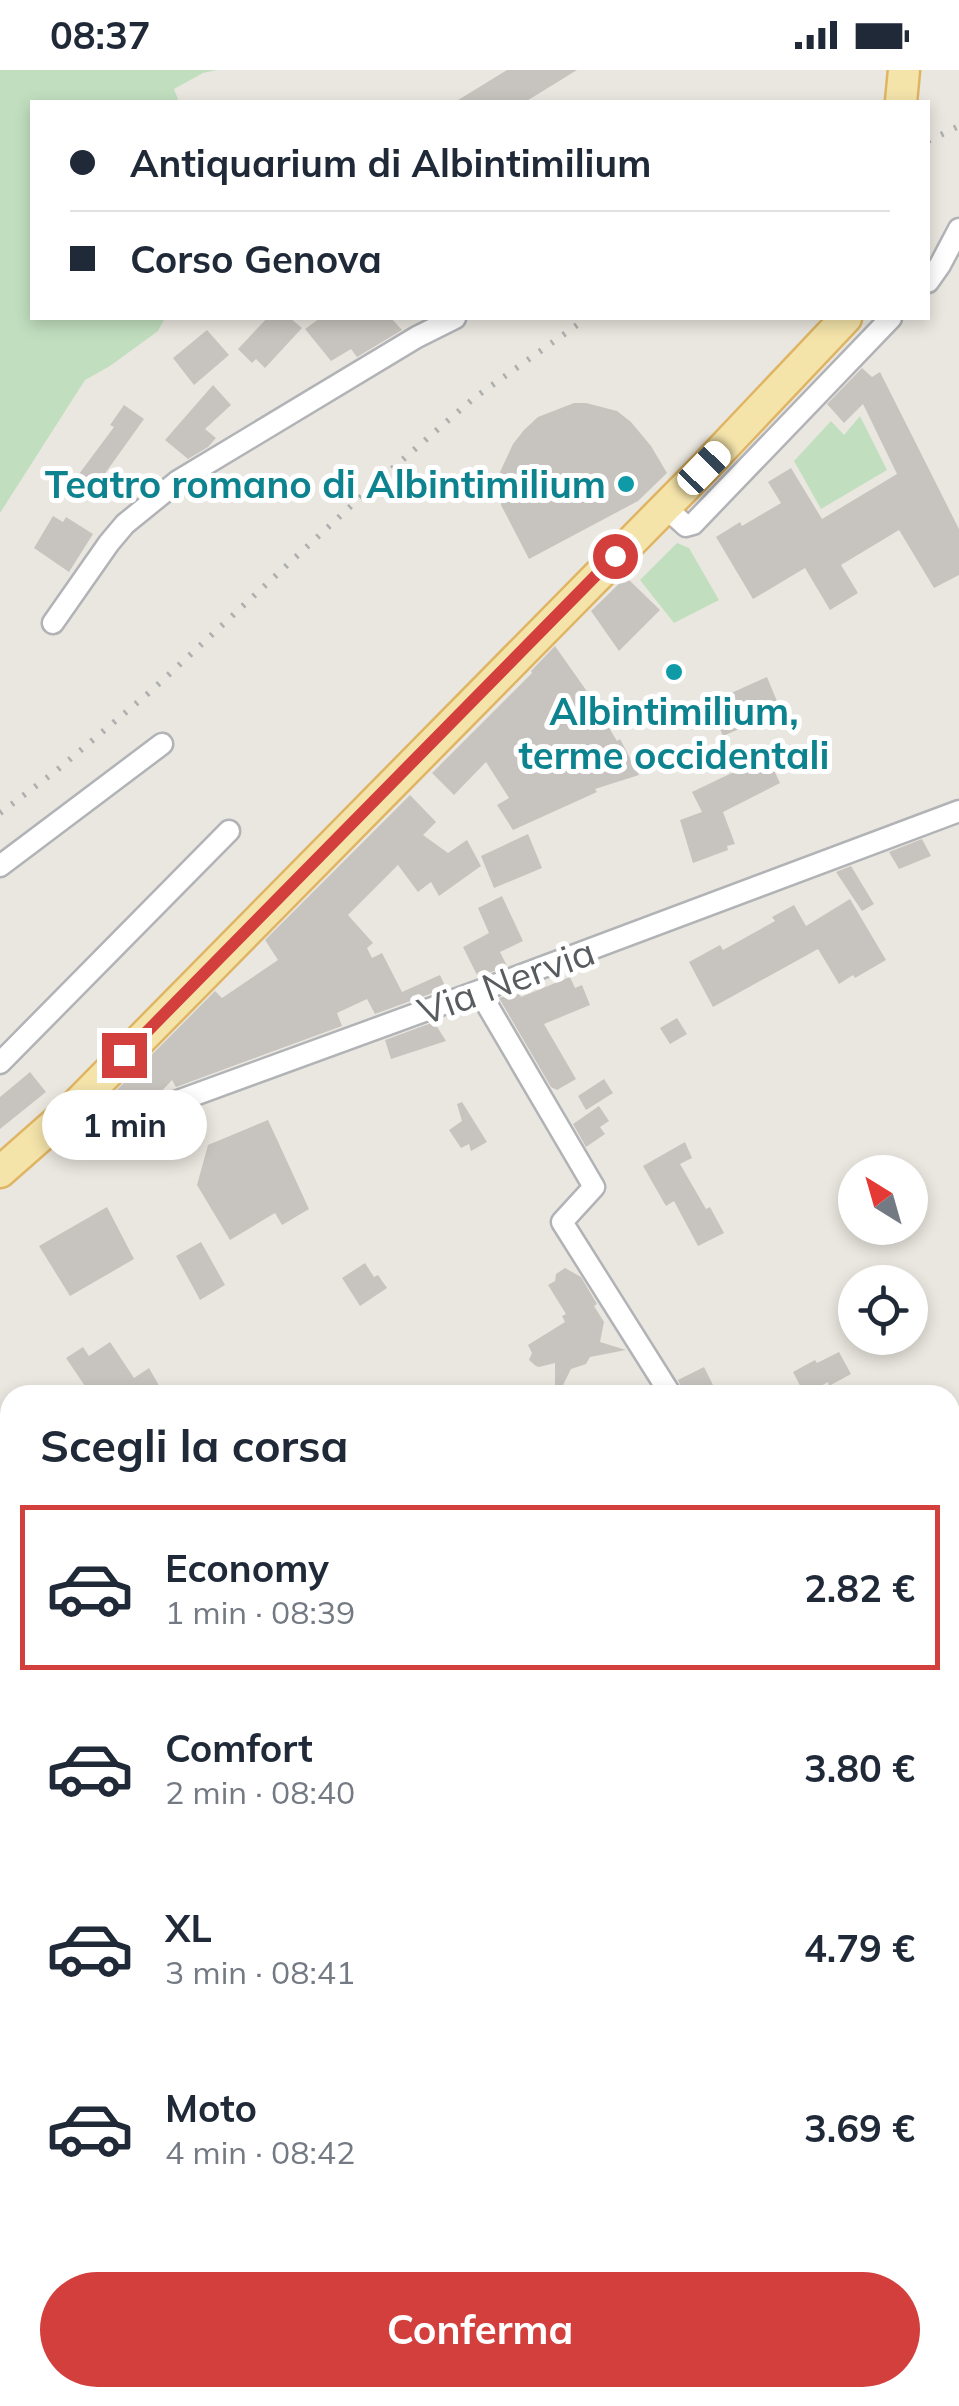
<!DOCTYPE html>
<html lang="it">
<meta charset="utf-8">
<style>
:root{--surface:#fff;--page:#f6f6f7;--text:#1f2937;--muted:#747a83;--line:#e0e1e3;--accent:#d33f3d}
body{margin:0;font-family:Mulish,sans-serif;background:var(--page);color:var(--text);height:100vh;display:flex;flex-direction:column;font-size:38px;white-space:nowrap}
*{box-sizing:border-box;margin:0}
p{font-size:32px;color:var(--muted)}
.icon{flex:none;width:55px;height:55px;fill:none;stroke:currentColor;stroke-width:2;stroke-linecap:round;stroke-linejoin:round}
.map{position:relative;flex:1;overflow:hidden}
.side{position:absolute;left:0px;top:1315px;width:960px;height:1022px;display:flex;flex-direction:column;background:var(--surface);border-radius:30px 30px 0 0;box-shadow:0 5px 15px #0003}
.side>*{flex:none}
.hud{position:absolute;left:30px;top:30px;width:900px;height:220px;border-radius:0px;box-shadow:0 5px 15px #0003;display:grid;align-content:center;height:220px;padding:0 40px;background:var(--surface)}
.needle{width:65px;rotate:323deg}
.controls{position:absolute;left:838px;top:1085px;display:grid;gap:20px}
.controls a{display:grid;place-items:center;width:90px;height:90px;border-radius:50%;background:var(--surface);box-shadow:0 5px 15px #0003;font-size:50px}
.end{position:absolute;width:45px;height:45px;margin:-22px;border:12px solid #d33f3d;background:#fff;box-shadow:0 0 0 5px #fff}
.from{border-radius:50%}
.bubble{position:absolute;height:70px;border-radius:35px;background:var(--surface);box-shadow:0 5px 15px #0003;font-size:32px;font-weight:700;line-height:70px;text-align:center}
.car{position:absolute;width:30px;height:60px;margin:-30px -15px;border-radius:12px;box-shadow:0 0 8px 2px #0007;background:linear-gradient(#fff 24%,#345 0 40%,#fff 0 76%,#345 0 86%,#fff 0)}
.hud b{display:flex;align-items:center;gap:35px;height:95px;font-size:38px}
.hud b+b{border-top:2px solid var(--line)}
.hud i{width:25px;height:25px;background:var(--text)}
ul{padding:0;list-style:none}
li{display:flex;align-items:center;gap:30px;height:165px;margin:0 20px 15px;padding:0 20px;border:5px solid transparent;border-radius:0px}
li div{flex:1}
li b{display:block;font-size:38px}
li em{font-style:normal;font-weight:700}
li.selected{border-color:var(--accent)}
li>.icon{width:90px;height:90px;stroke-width:1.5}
h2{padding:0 40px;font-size:45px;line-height:120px}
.button{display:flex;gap:20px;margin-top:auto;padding:20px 40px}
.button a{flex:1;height:115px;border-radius:60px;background:var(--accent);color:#fff;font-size:40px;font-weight:700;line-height:115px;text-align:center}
.status{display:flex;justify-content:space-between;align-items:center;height:70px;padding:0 50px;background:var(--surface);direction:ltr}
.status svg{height:28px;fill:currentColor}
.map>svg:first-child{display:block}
.green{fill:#c1dfbf}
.sand{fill:#f4ead0}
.water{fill:#a6d7f4}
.building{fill:#c7c4bf}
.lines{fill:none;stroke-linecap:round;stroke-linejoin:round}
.minor-casing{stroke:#b1b3b6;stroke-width:25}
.primary-casing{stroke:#dfb564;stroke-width:35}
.minor{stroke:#fff;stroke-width:20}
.primary{stroke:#f4e4aa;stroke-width:30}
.rail{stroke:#aeafaf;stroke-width:6;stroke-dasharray:2.5 12;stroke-linecap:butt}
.route{stroke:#d33f3d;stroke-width:12}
.culture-dot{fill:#0f9aa8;stroke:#fff;stroke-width:4}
.labels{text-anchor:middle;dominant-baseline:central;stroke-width:10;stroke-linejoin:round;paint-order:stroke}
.culture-label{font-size:38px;font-weight:bold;fill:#0d838f;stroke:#fff;text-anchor:end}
.street-label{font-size:38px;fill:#595c5f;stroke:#fff}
</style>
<div class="status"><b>08:37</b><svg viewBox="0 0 49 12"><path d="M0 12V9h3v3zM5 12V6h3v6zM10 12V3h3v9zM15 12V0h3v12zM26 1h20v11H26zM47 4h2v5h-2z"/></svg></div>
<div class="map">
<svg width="959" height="2336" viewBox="0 0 959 2336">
<rect width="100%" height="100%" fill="#eae7e0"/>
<path class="green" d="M 0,0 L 217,0 L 203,3 L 174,19 L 179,32 L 32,32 L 32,248 L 165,248 L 158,261 L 110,296 L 85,310 L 0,443 Z
M 860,346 L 887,400 L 821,439 L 794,391 L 831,351 L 844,365 Z
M 677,473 L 689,478 L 719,530 L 674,553 L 640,510 Z"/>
<path class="sand" d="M 959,1957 L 959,2045 L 950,2049 L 950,1960 Z
M 119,2328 L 402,2328 L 379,2336 L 99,2336 Z"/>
<path class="water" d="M 959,2045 L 959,2336 L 836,2336 L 833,2328 L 950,2328 L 950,2049 Z
M 402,2328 L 731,2328 L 734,2336 L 379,2336 Z"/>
<path class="building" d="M 507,0 L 577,0 L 525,32 L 455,32 Z
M 267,248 L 290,248 L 302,258 L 265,298 L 256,289 L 252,293 L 238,279 Z
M 320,248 L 391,248 L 402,260 L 357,287 L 351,279 L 331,291 L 305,259 Z
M 207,260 L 229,285 L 194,315 L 173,288 Z
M 862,298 L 872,307 L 880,302 L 959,459 L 959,505 L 934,518 L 899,460 L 841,495 L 858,523 L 830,540 L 805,498 L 753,529 L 716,467 L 740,452 L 742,456 L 781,433 L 768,412 L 791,398 L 822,449 L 897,404 L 863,334 L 844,353 L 827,334 Z
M 213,315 L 231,335 L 205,359 L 216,368 L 208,377 L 188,389 L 165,370 Z
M 574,333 L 586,333 L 617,341 L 631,352 L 651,376 L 667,403 L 638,431 L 529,489 L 501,435 L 500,402 L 513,374 L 524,360 L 538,347 Z
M 124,335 L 144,349 L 96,416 L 79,404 L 114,357 L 110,355 Z
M 53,446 L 63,452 L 66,447 L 93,464 L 69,502 L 34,478 Z
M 626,507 L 660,540 L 619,581 L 591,541 Z
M 555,576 L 586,620 L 617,671 L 620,669 L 639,705 L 595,719 L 597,722 L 513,760 L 497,735 L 509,728 L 486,692 L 454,725 L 432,703 L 532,603 L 531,601 Z
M 767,607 L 781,641 L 723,666 L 709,633 Z
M 757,691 L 762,701 L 772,696 L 780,713 L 723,742 L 735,774 L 727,776 L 728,780 L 693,793 L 680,750 L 702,742 L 692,722 Z
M 410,725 L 436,752 L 423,765 L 448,783 L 467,770 L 481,796 L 439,826 L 431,812 L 418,822 L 398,795 L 348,845 L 373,873 L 367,878 L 372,888 L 382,883 L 402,922 L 440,905 L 446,918 L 375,944 L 367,929 L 337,943 L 342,956 L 176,1017 L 172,1010 L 160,1023 L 139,1031 L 96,1054 L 83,1054 L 215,921 L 222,928 L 278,890 L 265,870 Z
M 528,764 L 542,798 L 494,818 L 481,786 Z
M 922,769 L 931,786 L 899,799 L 889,782 Z
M 851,796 L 874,834 L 862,841 L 836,802 Z
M 502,826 L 523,871 L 500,882 L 507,896 L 478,907 L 463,877 L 489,863 L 478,838 Z
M 850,829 L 886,890 L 855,908 L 853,905 L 839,914 L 818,879 L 713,937 L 689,892 L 720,875 L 723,880 L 775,851 L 772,847 L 794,835 L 806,856 Z
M 570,907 L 575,918 L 582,915 L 590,935 L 544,954 L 576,1009 L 557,1020 L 551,1017 L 499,928 L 518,921 L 521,927 Z
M 677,948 L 687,964 L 670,974 L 660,958 Z
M 434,952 L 446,971 L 391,989 L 385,970 Z
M 30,1002 L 46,1022 L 0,1059 L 0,1027 Z
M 604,1009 L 613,1023 L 586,1040 L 578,1026 Z
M 462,1032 L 487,1072 L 471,1081 L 469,1074 L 461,1078 L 449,1060 L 462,1051 L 457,1034 Z
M 599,1036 L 609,1051 L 600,1057 L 605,1064 L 586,1077 L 573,1054 Z
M 268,1050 L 309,1139 L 282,1155 L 275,1143 L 230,1170 L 197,1115 L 208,1075 Z
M 685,1072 L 692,1088 L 680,1094 L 706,1139 L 710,1137 L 724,1163 L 698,1176 L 674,1131 L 666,1136 L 643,1096 Z
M 107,1137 L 134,1189 L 70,1226 L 39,1176 Z
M 201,1172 L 225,1215 L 200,1230 L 176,1186 Z
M 365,1193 L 374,1207 L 378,1205 L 387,1218 L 360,1236 L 342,1208 Z
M 565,1198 L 581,1207 L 597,1234 L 594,1236 L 604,1252 L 600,1272 L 626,1280 L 590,1287 L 586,1294 L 571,1299 L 558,1325 L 555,1325 L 555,1293 L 539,1297 L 536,1296 L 529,1290 L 532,1283 L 528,1275 L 565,1252 L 562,1246 L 566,1244 L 548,1215 L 555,1211 L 556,1204 Z
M 110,1272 L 134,1308 L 149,1298 L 161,1319 L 151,1325 L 91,1325 L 66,1288 L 83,1277 L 89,1286 Z
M 839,1282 L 851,1304 L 829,1316 L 828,1312 L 805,1325 L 793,1302 L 815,1290 L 817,1293 Z
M 704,1297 L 718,1325 L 685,1325 L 678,1310 Z"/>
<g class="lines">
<defs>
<path id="minor" d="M 928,212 L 940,195 L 959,159
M 665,437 L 686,456 L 693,454 L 891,248
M 53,553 L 109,473 L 125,454 L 178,411 L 417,267 L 455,248
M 0,796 L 162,674
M 479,921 L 594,1117 L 562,1152 L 671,1325
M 0,993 L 229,761
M 59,1052 C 92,1088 109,1058 145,1043 L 479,921 L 959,741
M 0,1640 L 10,1658
M 0,1840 L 10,1833
M 950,1925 L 959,1922
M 35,2336 L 55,2328"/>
<path id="primary" d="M 901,32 L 904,0
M 0,1102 L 75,1036 L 704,398 L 846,248"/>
</defs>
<use href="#minor" class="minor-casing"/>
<use href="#primary" class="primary-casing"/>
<use href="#minor" class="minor"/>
<use href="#primary" class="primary"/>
<path class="rail" d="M 928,71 L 959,56
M 0,743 L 56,701 L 151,621 L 378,411 L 474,328 L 587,248"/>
</g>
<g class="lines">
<path class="route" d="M 124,985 L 615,486"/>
</g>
<g class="culture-dot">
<circle cx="626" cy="414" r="10"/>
<circle cx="674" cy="602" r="10"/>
</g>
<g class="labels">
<g class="culture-label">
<text x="606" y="414">Teatro romano di Albintimilium</text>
<text x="674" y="641" text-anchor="middle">Albintimilium,<tspan x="674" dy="44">terme occidentali</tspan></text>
</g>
<g class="street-label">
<text transform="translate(506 911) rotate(-20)">Via Nervia</text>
</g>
</g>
</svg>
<div class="controls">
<a><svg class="needle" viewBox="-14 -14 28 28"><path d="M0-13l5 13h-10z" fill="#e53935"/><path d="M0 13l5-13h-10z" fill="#747a83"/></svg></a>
<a><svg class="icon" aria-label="locate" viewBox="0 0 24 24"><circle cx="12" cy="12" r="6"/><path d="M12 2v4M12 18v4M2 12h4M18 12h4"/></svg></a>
</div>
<i class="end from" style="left:615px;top:486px"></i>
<i class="end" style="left:124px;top:985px"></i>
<div class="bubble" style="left:42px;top:1020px;width:165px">1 min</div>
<i class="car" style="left:704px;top:398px;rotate:44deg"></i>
<div class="hud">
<b><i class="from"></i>Antiquarium di Albintimilium</b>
<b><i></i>Corso Genova</b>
</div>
<section class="side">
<h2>Scegli la corsa</h2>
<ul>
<li class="selected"><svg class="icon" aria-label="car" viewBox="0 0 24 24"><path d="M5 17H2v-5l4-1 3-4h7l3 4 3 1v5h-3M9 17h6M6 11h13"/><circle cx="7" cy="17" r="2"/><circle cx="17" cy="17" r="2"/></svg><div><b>Economy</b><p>1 min · 08:39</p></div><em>2.82 €</em></li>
<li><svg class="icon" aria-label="car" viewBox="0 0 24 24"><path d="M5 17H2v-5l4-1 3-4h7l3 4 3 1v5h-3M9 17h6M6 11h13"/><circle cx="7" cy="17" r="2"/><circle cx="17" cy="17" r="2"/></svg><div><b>Comfort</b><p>2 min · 08:40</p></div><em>3.80 €</em></li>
<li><svg class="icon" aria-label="car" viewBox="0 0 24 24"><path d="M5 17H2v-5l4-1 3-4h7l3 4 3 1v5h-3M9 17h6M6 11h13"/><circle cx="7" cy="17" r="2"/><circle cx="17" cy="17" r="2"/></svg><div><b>XL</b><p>3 min · 08:41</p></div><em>4.79 €</em></li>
<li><svg class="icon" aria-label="car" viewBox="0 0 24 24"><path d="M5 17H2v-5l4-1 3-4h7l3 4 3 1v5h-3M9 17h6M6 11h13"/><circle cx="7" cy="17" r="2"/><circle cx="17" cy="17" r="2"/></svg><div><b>Moto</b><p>4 min · 08:42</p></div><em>3.69 €</em></li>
</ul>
<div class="button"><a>Conferma</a></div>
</section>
</div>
